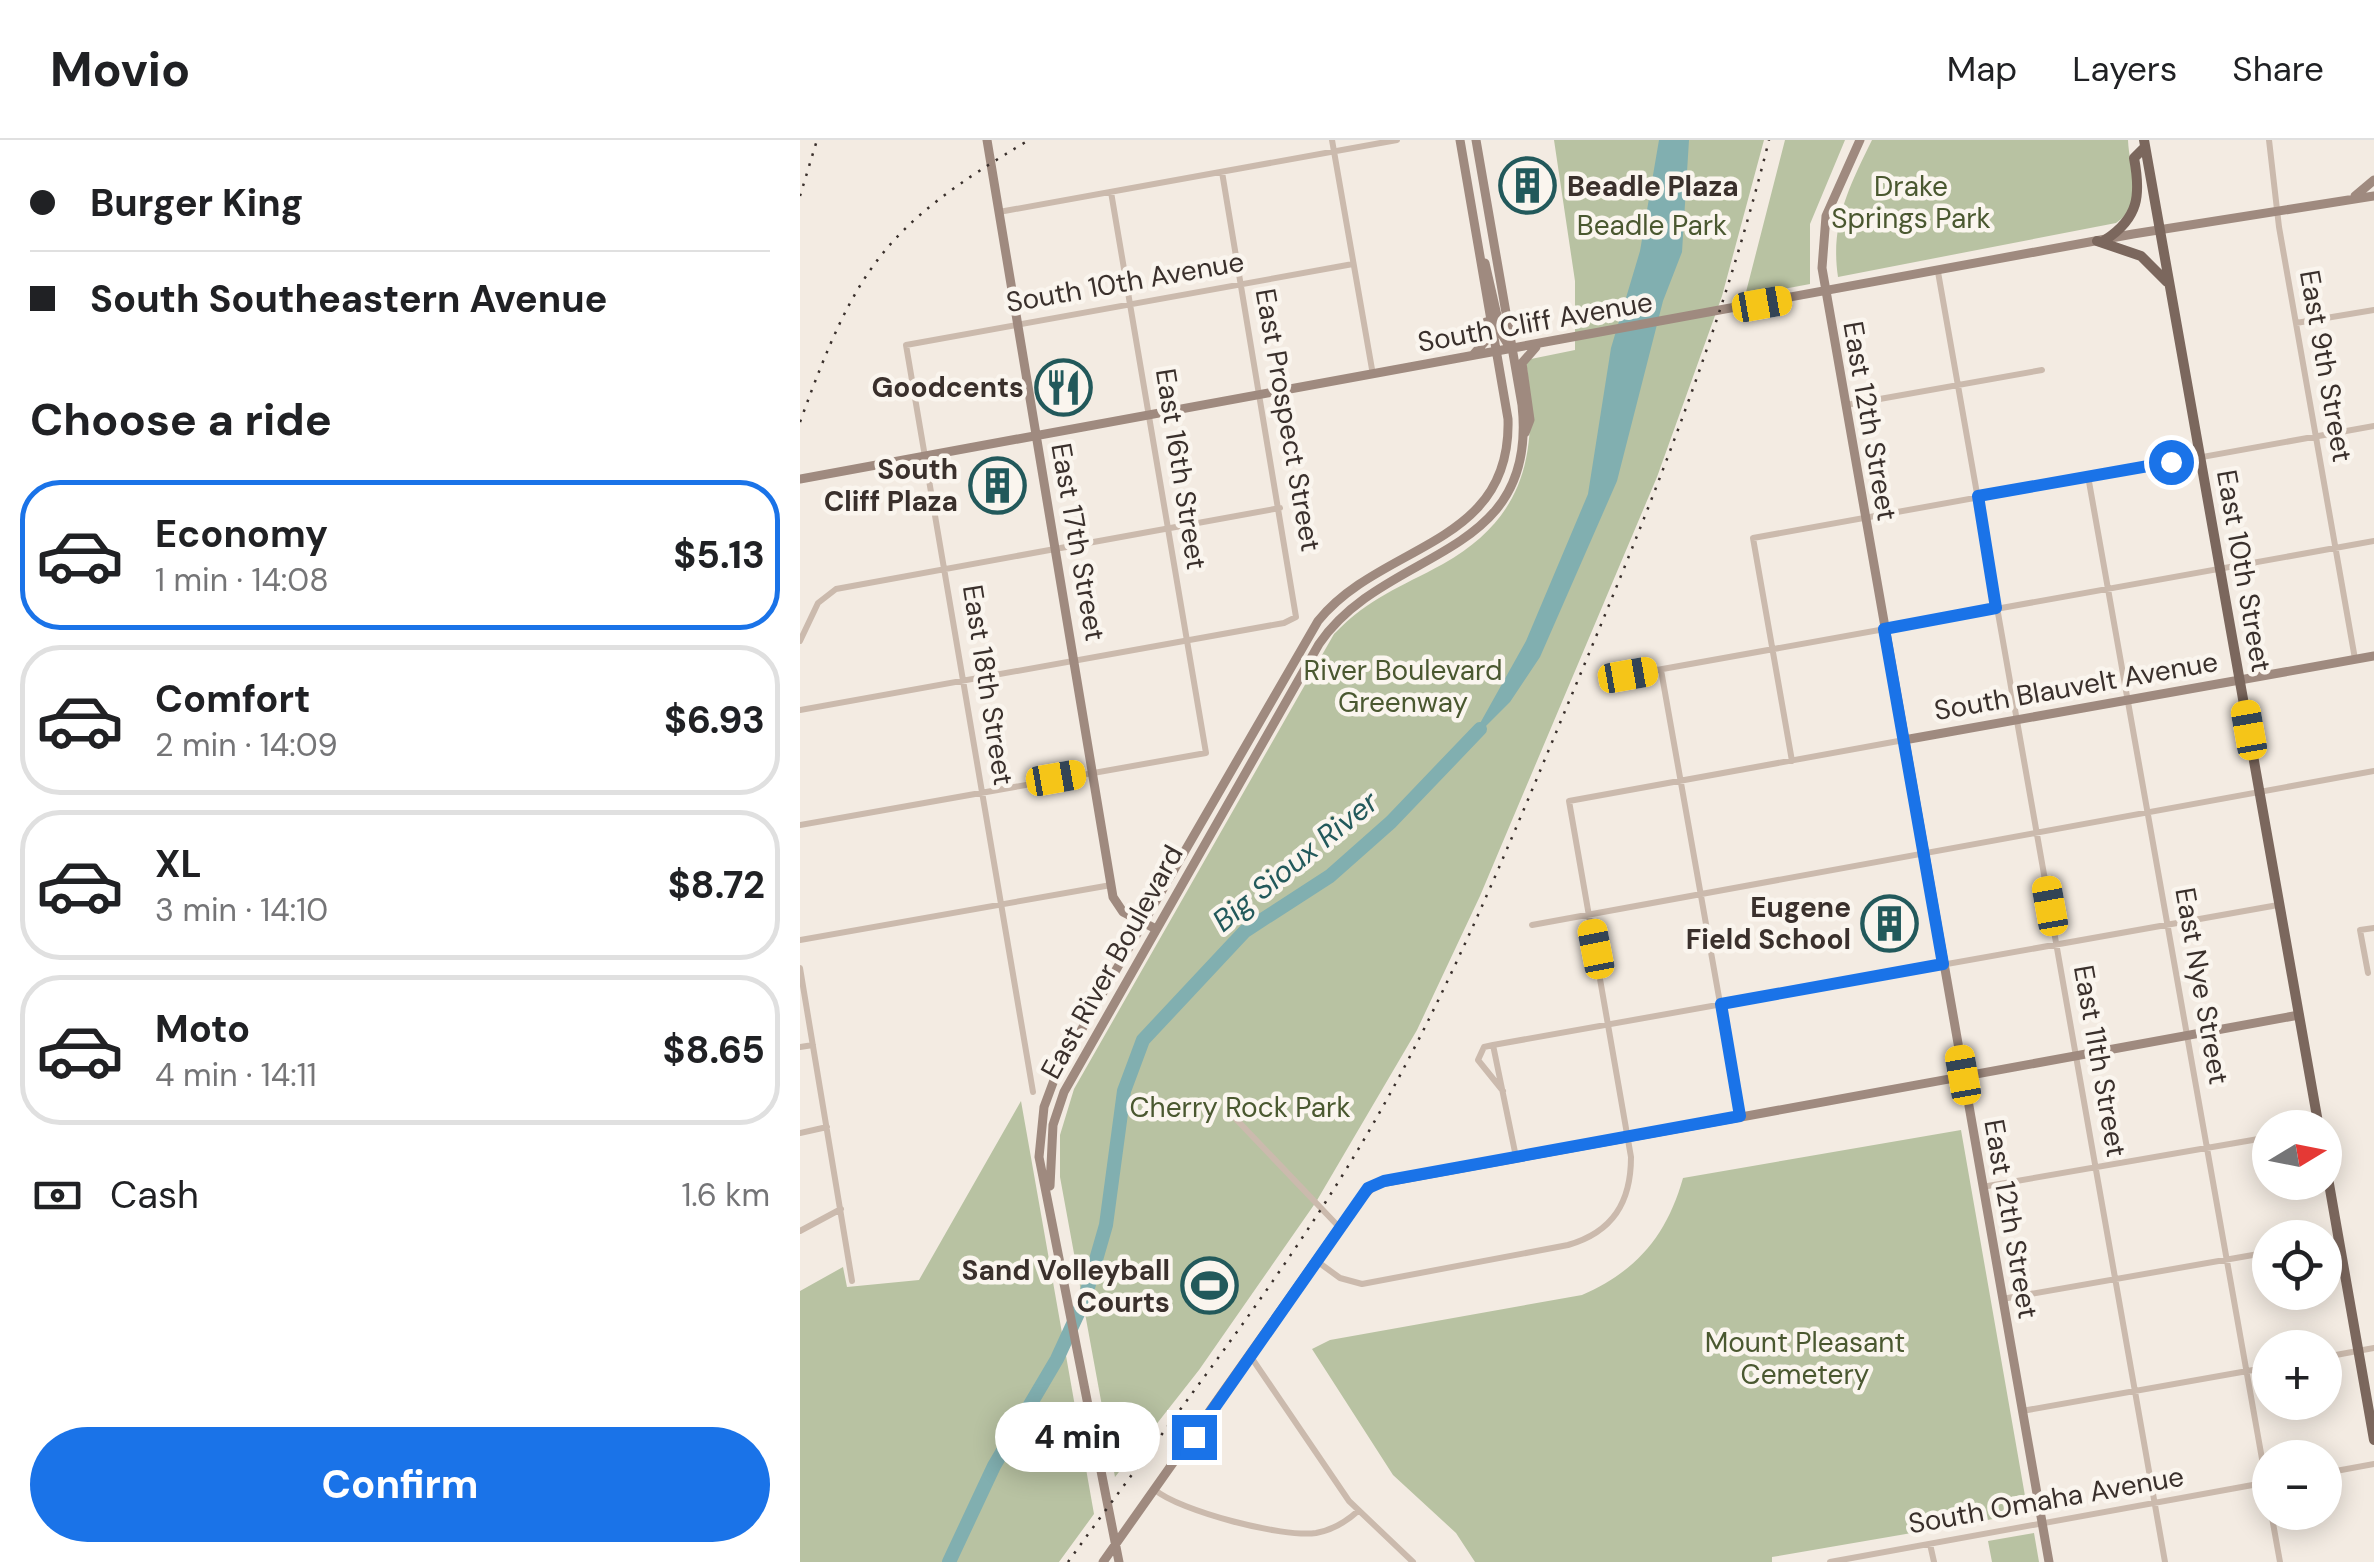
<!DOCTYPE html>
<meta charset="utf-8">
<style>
:root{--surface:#fff;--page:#f2f2f2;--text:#202124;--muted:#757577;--line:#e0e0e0;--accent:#1a73e8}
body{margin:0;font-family:"DM Sans",sans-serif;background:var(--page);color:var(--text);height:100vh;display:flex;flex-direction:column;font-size:38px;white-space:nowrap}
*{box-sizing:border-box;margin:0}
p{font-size:32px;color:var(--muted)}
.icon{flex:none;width:55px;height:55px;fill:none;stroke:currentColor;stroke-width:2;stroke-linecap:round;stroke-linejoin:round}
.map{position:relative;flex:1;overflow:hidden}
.details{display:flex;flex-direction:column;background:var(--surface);width:800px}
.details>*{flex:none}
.top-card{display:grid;align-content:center;height:220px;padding:0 30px;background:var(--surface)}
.needle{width:65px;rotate:80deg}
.buttons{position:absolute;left:1452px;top:970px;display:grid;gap:20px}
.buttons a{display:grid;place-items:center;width:90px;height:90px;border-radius:50%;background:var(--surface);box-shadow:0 5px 25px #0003;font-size:50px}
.end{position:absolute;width:45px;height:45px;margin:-22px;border:12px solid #1a73e8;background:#fff;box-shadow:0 0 0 5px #fff}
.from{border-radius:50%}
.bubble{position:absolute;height:70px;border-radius:35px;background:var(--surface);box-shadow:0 5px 25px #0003;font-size:32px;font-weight:700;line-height:70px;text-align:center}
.car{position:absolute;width:30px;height:60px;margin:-30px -15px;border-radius:12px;box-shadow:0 0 8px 2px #0007;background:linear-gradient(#f5c518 24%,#345 0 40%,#f5c518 0 76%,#345 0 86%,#f5c518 0)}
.top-card b{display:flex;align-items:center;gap:35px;height:95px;font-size:38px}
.top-card b+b{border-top:2px solid var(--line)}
.top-card i{width:25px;height:25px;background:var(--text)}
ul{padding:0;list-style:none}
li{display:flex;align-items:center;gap:30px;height:150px;margin:0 20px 15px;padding:0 10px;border:5px solid var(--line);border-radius:40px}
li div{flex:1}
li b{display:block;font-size:38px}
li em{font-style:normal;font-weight:700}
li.active{border-color:var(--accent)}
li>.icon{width:90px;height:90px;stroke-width:1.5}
h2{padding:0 30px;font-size:45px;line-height:120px}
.pay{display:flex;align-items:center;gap:25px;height:110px;padding:0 30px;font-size:38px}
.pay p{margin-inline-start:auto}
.primary-button{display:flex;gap:20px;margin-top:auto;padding:20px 30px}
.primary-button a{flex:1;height:115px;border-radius:60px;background:var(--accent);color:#fff;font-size:40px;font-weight:700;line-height:115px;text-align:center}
header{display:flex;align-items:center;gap:60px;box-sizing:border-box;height:140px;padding:0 50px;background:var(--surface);border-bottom:2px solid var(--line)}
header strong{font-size:48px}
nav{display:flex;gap:55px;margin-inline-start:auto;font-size:35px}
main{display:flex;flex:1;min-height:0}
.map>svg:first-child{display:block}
.green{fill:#b8c2a2}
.water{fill:#81afb0}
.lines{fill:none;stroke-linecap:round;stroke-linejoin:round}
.river{stroke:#81afb0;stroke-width:14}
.street{stroke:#cbbaad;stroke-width:6}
.secondary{stroke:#9f8a7f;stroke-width:9}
.primary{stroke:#7b675d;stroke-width:10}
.rail{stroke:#3a302c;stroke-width:2.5;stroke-dasharray:2.5 8;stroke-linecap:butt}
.route{stroke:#1a73e8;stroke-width:12}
.labels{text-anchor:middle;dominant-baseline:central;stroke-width:9;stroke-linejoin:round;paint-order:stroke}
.poi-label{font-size:28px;font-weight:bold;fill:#3a302c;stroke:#faf5ee;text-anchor:end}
.park-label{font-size:28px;fill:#4a5830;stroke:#faf5ee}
.street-label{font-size:28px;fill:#3a302c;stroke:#faf5ee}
.water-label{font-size:30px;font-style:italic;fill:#22595b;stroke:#faf5ee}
</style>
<header>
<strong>Movio</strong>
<nav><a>Map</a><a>Layers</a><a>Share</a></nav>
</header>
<main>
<section class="details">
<div class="top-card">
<b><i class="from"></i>Burger King</b>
<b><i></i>South Southeastern Avenue</b>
</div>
<h2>Choose a ride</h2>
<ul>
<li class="active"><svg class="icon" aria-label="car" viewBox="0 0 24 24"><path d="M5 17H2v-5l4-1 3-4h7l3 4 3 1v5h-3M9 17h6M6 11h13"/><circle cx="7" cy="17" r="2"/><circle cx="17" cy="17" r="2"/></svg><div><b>Economy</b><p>1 min · 14:08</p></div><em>$5.13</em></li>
<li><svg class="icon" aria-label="car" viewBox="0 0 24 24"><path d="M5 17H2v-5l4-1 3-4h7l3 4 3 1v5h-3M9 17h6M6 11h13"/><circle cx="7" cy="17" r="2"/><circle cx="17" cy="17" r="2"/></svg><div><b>Comfort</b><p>2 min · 14:09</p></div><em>$6.93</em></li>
<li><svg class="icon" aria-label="car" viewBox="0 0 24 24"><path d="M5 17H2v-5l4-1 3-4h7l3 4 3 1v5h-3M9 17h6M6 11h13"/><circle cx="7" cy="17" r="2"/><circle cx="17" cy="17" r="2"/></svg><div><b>XL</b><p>3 min · 14:10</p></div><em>$8.72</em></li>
<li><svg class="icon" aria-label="car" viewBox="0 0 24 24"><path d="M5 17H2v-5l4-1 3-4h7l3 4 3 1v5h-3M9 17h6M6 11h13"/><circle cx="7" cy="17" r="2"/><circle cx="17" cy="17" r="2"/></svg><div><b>Moto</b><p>4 min · 14:11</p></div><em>$8.65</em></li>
</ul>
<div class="pay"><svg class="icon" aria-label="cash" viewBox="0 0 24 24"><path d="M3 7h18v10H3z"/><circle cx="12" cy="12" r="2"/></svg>Cash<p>1.6 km</p></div>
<div class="primary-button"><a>Confirm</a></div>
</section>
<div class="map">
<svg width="1574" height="1422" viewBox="0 0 1574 1422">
<rect width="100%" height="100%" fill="#f3ebe2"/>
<path class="green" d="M 754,0 L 964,0 L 922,156 L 857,337 L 680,756 L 617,890 L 516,1062 L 399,1230 L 315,1337 L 260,1037 L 260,995 L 274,949 L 534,494 C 570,457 599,448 643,424 C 728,376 738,310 726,220 L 775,210 L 775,141 Z
M 985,0 L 1045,0 L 1010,84 L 1010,144 L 945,156 Z
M 1072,0 L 1328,0 C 1329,28 1345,65 1316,83 L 1038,137 C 1030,84 1049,47 1072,0 Z
M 221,961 L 294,1374 L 259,1422 L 0,1422 L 0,1151 L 43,1127 L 47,1147 L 119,1140 Z
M 1161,990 L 1228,1373 L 972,1417 L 972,1422 L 675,1422 L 656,1393 L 593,1335 L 512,1209 L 530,1200 L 782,1155 C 837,1131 867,1095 883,1038 Z
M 1234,1393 L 1239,1422 L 1192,1422 L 1188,1401 Z"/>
<path class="water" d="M 859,0 L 889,0 L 882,112 L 863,161 L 817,341 L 740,517 L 710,562 L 669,603 L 726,501 L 788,354 L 811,208 L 840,111 Z"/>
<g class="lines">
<path class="river" d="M 149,1422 L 194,1326 L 257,1219 L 285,1158 L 306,1085 L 324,951 L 343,900 L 445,791 L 530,736 L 591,682 L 680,589"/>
<path class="street" d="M 532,0 L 573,235
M 1469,0 L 1479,87 L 1555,519
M 199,72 L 597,0
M 1138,132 L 1365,1422
M 1496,183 L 1574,170
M 1046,265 L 1242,230
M 1288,336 L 1470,1364
M 0,501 L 18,463 L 36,449 L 480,368
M 861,530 L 940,976
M 818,537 L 1574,401
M 0,570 L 484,483 L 496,477 L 422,32
M 992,621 L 953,398 L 1574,286
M 0,685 L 406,613 L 311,52
M 732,785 L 1574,631
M 0,800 L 311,745
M 0,828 L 52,1141
M 1568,833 L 1560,790 L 1574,788
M 693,905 L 1478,765
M 0,907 L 13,905
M 703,951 L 678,920 L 684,907 L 693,905 L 716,1017
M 233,952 L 106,205 L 553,124
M 435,978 L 540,1088
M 0,993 L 27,987
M 1182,1047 L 1470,997
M 0,1091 L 41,1069
M 1525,1102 L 1539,1100
M 518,1122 L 540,1138 L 562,1144 L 768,1105 C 813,1092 831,1062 831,1017 L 769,661 L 1104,600
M 1202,1159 L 1470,1112
M 451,1217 L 549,1361 L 613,1422
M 1525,1217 L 1574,1208
M 1222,1271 L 1470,1227
M 1525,1333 L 1574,1324
M 355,1350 C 380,1371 483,1398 516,1393 C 532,1390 546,1382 558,1371
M 1471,1372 L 1480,1422
M 1130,1404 L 1134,1422
M 1030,1422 L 1469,1342"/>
<path class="secondary" d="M 187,0 L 313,757 L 323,772 L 356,789
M 1060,0 L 1026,76 L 1022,128 L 1249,1422
M 1555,56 L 1574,40
M 685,123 L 701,193 L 710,208
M 673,215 L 688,198 L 686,182
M 725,293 L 730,280 L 722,223 L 736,207
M 0,339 L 1333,94 L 1574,56
M 1104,600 L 1574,516
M 250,1046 L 253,985 L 264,952 L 519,504 C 586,406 739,421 722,265 L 676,0
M 303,1422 L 558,1061 L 575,1044 L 1499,875
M 319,1422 L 239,1017 L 244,967 L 257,932 L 518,481 C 582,402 712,407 708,279 L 660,0"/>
<path class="primary" d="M 1344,0 L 1519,988
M 1305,100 C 1339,78 1341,55 1334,18 L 1345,7
M 1297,101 L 1341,116 L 1367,142
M 1525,1021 L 1574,1300"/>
<path class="rail" d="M 0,56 L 17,0
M 0,282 C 57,125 85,86 229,0
M 268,1422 C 360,1294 459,1170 542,1036 C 636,885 702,722 770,559 C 847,375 921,194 969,0"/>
</g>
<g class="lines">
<path class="route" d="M 394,1297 L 568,1048 L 584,1041 L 940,976 L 921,864 L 1143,824 L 1084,489 L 1196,468 L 1178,356 L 1371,322"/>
</g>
<defs>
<symbol id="building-ring" viewBox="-11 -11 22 22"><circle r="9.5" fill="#faf5ee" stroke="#22595b" stroke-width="1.5"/><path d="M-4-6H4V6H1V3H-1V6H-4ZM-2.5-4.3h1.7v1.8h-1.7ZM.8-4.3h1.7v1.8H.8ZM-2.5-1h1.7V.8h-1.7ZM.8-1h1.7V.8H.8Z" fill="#22595b"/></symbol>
<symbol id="restaurant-ring" viewBox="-11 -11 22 22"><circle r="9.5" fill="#faf5ee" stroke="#22595b" stroke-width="1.5"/><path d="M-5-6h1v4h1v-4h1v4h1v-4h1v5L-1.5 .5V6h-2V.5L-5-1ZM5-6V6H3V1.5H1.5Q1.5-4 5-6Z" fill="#22595b"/></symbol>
<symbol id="stadium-ring" viewBox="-11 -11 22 22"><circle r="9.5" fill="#faf5ee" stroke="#22595b" stroke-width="1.5"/><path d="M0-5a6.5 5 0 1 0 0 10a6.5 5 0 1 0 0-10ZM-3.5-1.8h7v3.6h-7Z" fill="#22595b"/></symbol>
</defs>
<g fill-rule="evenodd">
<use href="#building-ring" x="696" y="14" width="63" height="63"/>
<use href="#restaurant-ring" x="232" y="216" width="63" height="63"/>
<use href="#building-ring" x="166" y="314" width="63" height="63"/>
<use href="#building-ring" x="1058" y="752" width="63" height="63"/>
<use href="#stadium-ring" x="378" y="1114" width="63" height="63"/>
</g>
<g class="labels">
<g class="poi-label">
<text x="767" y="46" text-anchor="start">Beadle Plaza</text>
<text x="224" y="247">Goodcents</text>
<text x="158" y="329">South<tspan x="158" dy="32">Cliff Plaza</tspan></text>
<text x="1051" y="767">Eugene<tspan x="1051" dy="32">Field School</tspan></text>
<text x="370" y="1130">Sand Volleyball<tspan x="370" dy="32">Courts</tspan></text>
</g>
<g class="park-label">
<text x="1111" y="46">Drake<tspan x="1111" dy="32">Springs Park</tspan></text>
<text x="852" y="85">Beadle Park</text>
<text x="603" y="530">River Boulevard<tspan x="603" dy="32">Greenway</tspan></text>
<text x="440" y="967">Cherry Rock Park</text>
<text x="1005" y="1202">Mount Pleasant<tspan x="1005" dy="32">Cemetery</tspan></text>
</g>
<g class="street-label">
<text transform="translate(325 142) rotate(-10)">South 10th Avenue</text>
<text transform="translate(735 182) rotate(-10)">South Cliff Avenue</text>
<text transform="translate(1526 226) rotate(80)">East 9th Street</text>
<text transform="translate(488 280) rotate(80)">East Prospect Street</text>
<text transform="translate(1070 281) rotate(80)">East 12th Street</text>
<text transform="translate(381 329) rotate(81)">East 16th Street</text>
<text transform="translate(278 402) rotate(80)">East 17th Street</text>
<text transform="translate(1444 431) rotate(80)">East 10th Street</text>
<text transform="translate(188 545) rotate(81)">East 18th Street</text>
<text transform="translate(1276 546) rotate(-10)">South Blauvelt Avenue</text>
<text transform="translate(312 822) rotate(-61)">East River Boulevard</text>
<text transform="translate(1402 846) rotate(80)">East Nye Street</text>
<text transform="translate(1300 921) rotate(80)">East 11th Street</text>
<text transform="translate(1211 1079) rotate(80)">East 12th Street</text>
<text transform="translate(1246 1360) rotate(-10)">South Omaha Avenue</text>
</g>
<g class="water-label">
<text transform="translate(495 721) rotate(-39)">Big Sioux River</text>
</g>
</g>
</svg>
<div class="buttons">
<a><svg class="needle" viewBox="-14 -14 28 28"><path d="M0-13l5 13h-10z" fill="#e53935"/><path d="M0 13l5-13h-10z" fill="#757577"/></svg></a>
<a><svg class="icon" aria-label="locate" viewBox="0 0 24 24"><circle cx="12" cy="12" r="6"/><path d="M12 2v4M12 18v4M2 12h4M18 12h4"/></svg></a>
<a>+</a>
<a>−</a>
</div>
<i class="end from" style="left:1371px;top:322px"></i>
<i class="end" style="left:394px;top:1297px"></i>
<div class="bubble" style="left:195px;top:1262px;width:165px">4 min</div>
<i class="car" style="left:962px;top:164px;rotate:80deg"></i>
<i class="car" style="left:828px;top:535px;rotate:80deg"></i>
<i class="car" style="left:1449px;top:590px;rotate:350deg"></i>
<i class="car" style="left:256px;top:638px;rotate:80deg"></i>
<i class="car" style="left:1250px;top:766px;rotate:350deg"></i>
<i class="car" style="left:796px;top:809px;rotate:349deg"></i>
<i class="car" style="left:1163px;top:935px;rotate:350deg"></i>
</div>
</main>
